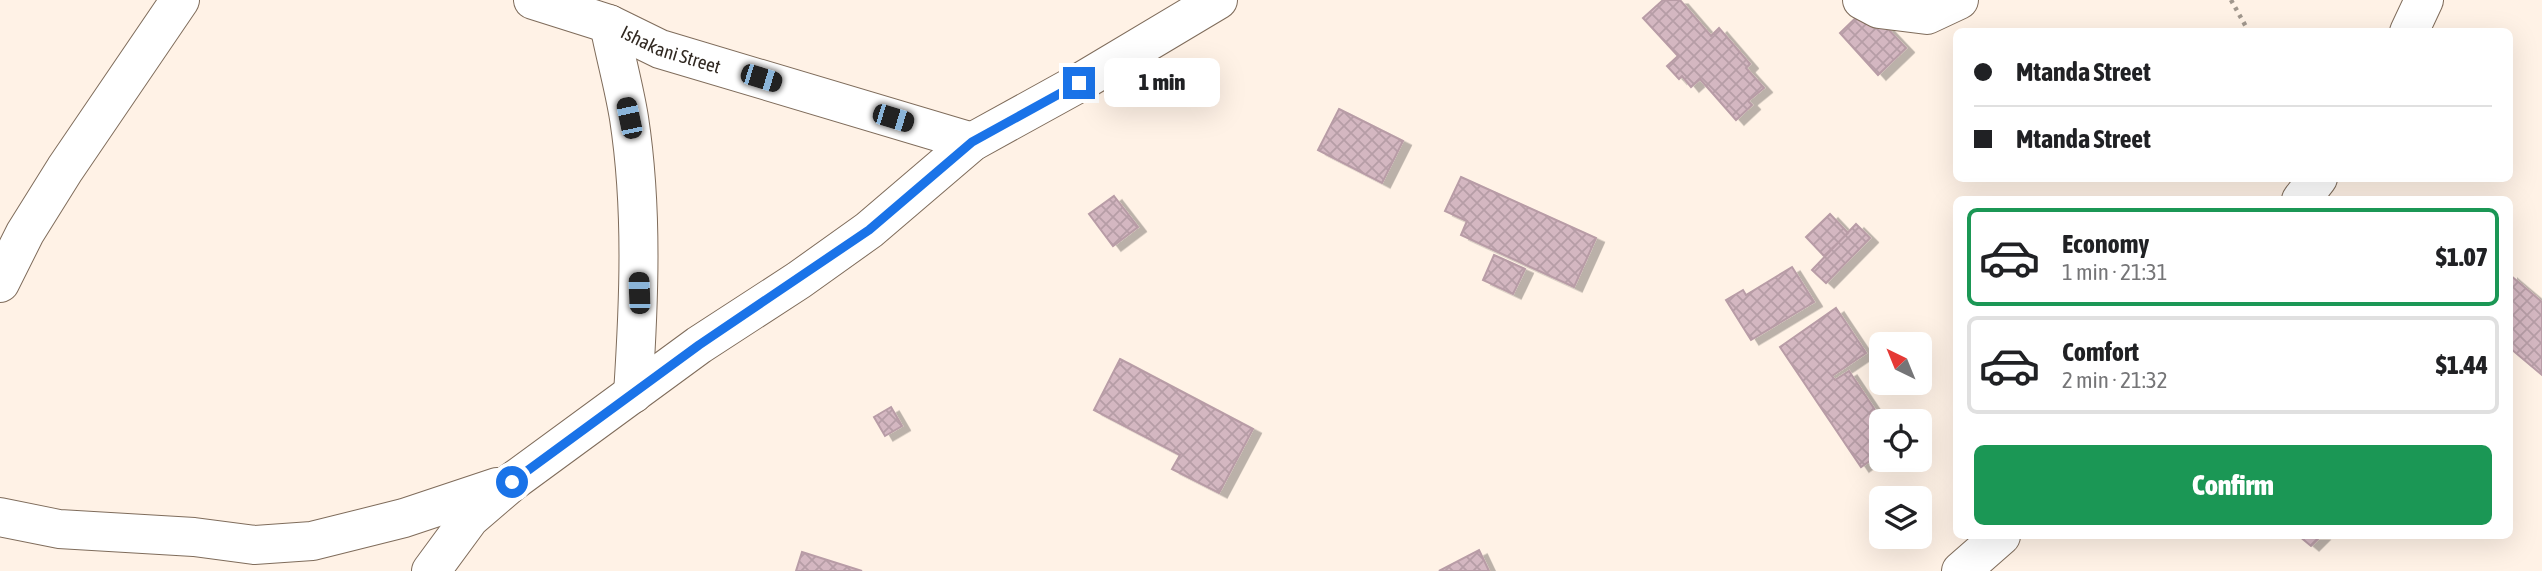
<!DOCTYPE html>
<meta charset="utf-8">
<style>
:root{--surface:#fff;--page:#f2f2f2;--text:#202124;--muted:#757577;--line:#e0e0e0;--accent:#1b9755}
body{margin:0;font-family:"Asap Condensed",sans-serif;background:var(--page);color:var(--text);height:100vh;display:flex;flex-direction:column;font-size:26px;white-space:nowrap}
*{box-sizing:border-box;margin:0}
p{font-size:23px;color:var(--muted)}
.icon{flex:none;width:38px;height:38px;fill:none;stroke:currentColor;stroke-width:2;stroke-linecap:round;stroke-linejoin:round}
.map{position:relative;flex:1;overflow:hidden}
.sheet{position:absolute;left:1953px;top:196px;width:560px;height:343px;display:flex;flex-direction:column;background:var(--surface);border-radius:10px;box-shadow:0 7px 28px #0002}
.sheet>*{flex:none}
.guide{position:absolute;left:1953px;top:28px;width:560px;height:154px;border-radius:10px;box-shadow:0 7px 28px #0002;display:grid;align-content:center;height:154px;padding:0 21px;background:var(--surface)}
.needle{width:46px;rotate:317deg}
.buttons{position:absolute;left:1869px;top:332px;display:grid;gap:14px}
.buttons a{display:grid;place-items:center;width:63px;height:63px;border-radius:10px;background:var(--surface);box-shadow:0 7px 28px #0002;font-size:35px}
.end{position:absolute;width:32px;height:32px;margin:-16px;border:9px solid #1a73e8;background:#fff;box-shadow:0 0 0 4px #fff}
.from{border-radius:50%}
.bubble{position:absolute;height:49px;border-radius:10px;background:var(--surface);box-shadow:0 7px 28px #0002;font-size:23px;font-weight:800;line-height:49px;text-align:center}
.car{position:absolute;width:21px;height:42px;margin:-21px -10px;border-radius:9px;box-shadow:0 0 5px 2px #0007;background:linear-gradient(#222 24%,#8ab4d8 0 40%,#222 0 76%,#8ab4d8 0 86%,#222 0)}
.guide b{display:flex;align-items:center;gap:24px;height:66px;font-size:26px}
.guide b+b{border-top:2px solid var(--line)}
.guide i{width:18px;height:18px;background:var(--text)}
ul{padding:12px 0 0;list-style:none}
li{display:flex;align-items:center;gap:21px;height:98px;margin:0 14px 10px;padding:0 7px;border:4px solid var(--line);border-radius:10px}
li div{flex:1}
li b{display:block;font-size:26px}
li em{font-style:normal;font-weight:800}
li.on{border-color:var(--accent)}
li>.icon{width:63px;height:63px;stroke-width:1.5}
.button{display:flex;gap:14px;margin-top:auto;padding:14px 21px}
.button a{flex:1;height:80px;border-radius:10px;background:var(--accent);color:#fff;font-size:28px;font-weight:800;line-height:80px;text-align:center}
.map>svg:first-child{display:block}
.building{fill:url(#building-cross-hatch);stroke:#b89ca6;stroke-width:2;filter:url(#shadow)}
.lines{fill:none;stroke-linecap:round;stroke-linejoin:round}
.minor-casing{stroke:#7f6c5b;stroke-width:40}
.path{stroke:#a1978d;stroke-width:4.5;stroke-dasharray:3.5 5;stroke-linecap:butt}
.minor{stroke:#fff;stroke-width:38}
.route{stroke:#1a73e8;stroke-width:9}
.labels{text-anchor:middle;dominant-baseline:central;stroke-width:5;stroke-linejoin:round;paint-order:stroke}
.street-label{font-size:19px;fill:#312922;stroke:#fff2e6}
</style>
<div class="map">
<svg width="2542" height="571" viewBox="0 0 2542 571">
<defs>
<pattern id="building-cross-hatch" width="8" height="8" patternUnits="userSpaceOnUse" patternTransform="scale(1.75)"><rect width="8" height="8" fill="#d4b7c1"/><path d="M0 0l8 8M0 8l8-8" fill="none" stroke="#b69da6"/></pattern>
<filter id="shadow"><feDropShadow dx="8" dy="4.5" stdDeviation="0" flood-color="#0004"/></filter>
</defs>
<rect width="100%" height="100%" fill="#fff2e6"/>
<path class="building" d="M 1663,0 L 1680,0 L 1711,36 L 1719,28 L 1750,64 L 1746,68 L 1764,88 L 1748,101 L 1752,105 L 1736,120 L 1700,79 L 1691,87 L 1682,76 L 1679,79 L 1667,66 L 1678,56 L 1643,18 Z
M 1867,7 L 1906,48 L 1878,75 L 1840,33 Z
M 1339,109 L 1403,141 L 1382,183 L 1318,150 Z
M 1461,177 L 1596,238 L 1574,287 L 1461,235 L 1467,221 L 1445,211 Z
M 1114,196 L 1138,227 L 1113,246 L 1089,214 Z
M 1830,214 L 1848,233 L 1824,256 L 1806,237 Z
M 1856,224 L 1870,238 L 1826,283 L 1812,270 Z
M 1494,255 L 1525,269 L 1513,294 L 1483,280 Z
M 1792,267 L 1814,302 L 1751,340 L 1726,300 L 1743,290 L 1746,295 Z
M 2510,275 L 2542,302 L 2542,375 L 2510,348 Z
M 1836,308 L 1866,353 L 1832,376 L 1835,380 L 1849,371 L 1883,422 L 1881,422 L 1881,453 L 1861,467 L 1780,347 Z
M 1120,359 L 1253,429 L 1219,493 L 1172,469 L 1180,455 L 1094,410 Z
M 891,407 L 902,426 L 885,436 L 874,417 Z
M 2299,536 L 2321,536 L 2311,546 Z
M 1479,550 L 1489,571 L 1439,571 Z
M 802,552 L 862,571 L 796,571 Z"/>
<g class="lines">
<defs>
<g id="minor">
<path id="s1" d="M 533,0 L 609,24 L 660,49 L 972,142"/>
<path d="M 1862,0 L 1879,9 L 1927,15 L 1959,0"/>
<path d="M 609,24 C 615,55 624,87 629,118 C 643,209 639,302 633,394"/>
<path d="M 2409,32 L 2424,0"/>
<path d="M 2301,200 L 2318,178"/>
<path d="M 0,283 L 25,233 L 65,169 L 180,0"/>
<path d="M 0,517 L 59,529 L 194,537 L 254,545 L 312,541 L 404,518 L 497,487"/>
<path d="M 431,571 L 470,518 L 512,482 L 699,345 L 799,280 L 869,230 L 972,142 L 1079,83 L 1218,0"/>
<path d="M 1961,571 L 2001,536"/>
</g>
</defs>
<use href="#minor" class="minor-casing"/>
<path class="path" d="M 2231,0 L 2249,32"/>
<use href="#minor" class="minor"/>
</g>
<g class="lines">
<path class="route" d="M 512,482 L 699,345 L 869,230 L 972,142 L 1079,83"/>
</g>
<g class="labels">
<g class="street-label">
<text stroke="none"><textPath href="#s1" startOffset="147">Ishakani Street</textPath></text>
</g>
</g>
</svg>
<div class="buttons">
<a><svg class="needle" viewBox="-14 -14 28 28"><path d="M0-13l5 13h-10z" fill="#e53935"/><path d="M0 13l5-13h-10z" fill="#757577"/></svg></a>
<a><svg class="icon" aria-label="locate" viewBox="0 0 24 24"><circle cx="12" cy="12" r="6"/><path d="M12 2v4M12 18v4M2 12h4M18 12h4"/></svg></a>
<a><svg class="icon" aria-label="layers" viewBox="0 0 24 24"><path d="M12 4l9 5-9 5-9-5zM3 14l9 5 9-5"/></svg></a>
</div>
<i class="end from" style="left:512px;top:482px"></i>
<i class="end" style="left:1079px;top:83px"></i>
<div class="bubble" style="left:1104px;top:58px;width:116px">1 min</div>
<i class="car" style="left:761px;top:78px;rotate:107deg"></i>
<i class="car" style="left:629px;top:118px;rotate:348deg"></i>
<i class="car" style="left:893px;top:118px;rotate:107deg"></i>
<i class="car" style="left:639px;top:293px;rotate:358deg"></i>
<div class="guide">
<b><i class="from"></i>Mtanda Street</b>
<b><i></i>Mtanda Street</b>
</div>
<section class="sheet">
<ul>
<li class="on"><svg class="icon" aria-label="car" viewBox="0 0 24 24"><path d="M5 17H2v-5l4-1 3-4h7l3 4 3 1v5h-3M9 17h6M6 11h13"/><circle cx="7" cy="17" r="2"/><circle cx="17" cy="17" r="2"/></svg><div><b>Economy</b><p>1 min · 21:31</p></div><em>$1.07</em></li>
<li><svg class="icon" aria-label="car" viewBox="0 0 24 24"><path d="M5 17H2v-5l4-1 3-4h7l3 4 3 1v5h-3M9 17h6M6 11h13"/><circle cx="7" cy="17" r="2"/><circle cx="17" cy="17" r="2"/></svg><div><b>Comfort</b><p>2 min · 21:32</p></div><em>$1.44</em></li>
</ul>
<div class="button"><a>Confirm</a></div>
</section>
</div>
